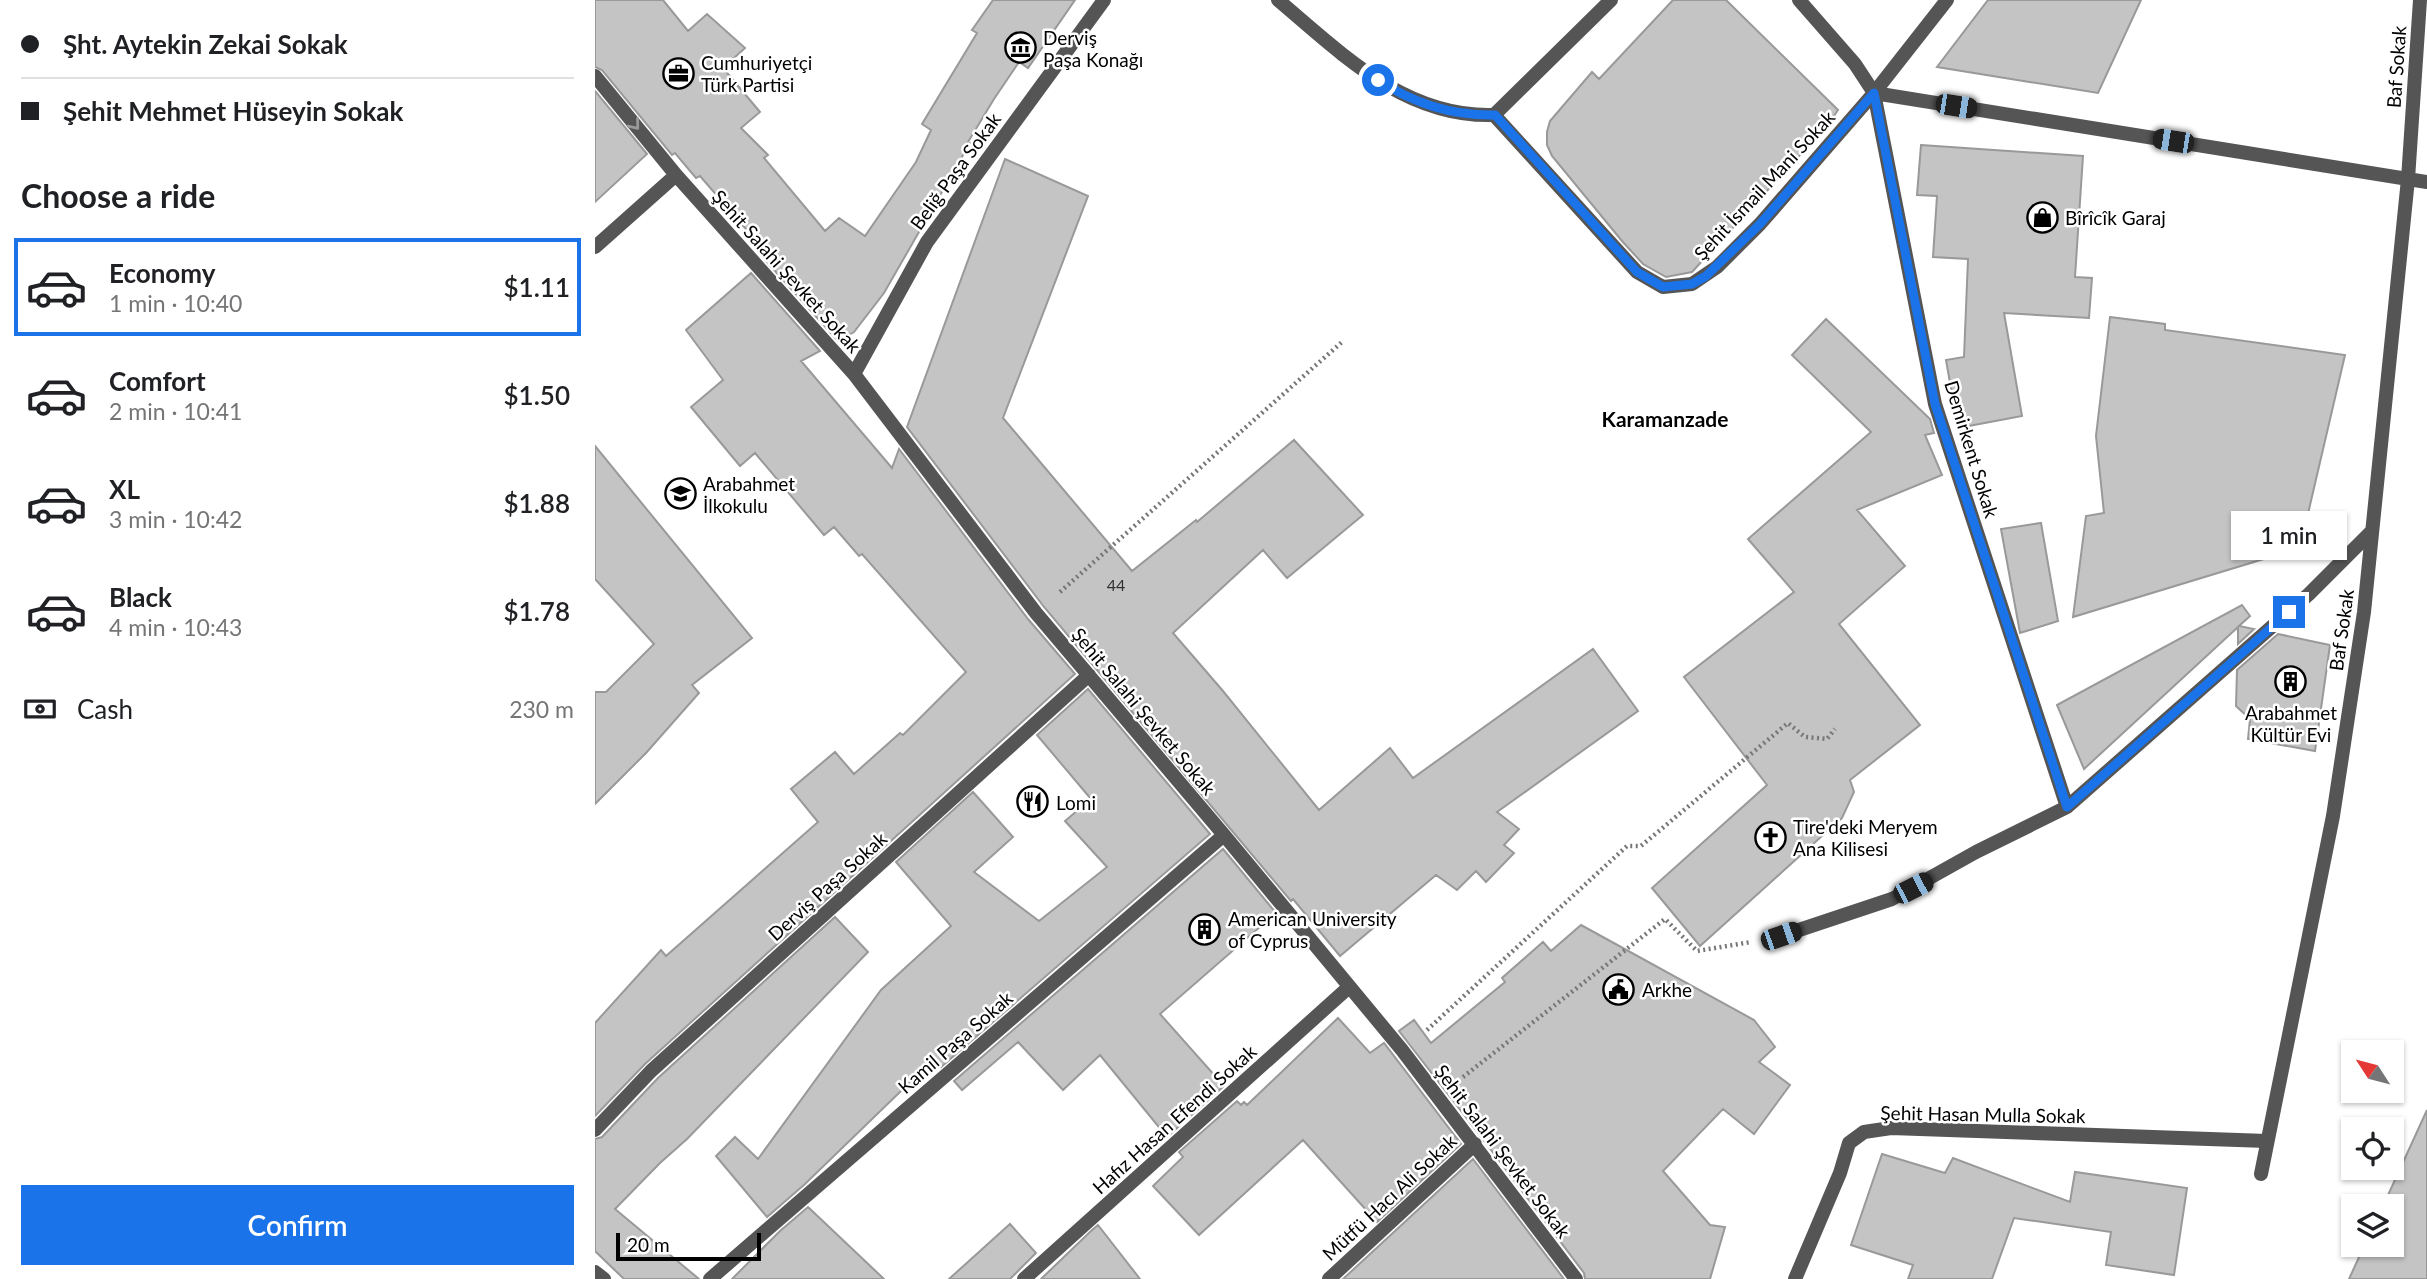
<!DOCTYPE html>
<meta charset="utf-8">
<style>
:root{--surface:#fff;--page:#f2f2f2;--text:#202124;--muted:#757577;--line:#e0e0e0;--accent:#1a73e8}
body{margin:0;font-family:Lato,sans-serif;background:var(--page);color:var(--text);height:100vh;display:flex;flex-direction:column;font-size:26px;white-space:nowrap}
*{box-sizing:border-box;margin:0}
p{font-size:23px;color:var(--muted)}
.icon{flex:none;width:38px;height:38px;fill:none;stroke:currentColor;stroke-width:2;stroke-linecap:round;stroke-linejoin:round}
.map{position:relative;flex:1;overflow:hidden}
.drawer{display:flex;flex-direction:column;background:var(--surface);width:595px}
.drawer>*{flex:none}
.hud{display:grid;align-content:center;height:154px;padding:0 21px;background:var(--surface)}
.needle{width:46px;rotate:306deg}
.tools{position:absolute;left:1746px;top:1040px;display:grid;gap:14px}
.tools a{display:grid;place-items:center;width:63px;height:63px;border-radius:0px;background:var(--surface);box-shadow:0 2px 5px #0004;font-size:35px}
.scale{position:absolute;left:21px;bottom:18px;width:145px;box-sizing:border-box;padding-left:7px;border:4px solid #000;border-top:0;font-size:19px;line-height:24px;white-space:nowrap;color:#000;-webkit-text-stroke:5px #fff;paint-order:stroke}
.end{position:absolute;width:32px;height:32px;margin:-16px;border:9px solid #1a73e8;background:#fff;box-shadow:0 0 0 4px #fff}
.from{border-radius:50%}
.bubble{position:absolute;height:49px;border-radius:0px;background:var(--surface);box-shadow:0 2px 5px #0004;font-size:23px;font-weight:600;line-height:49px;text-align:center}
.car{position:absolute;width:21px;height:42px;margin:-21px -10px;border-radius:9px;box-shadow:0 0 5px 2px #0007;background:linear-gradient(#222 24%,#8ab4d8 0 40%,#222 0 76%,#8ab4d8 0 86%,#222 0)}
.hud b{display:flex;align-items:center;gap:24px;height:66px;font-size:26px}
.hud b+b{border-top:2px solid var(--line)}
.hud i{width:18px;height:18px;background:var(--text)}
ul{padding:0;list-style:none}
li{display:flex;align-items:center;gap:21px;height:98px;margin:0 14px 10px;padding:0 7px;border:4px solid transparent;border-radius:0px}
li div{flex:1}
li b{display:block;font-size:26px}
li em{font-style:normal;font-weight:600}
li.on{border-color:var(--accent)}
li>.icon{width:63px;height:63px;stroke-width:1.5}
h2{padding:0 21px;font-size:32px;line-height:84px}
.pay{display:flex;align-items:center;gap:18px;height:77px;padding:0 21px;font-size:26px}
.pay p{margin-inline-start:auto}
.cta{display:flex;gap:14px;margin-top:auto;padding:14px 21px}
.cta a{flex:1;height:80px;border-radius:0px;background:var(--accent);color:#fff;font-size:28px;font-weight:600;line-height:80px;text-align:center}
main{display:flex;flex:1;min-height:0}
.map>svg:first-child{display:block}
.building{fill:#c4c4c4;stroke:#999;stroke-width:2}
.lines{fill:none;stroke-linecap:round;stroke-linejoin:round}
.path{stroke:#777;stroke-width:4.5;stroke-dasharray:2 3.5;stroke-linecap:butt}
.street{stroke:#555;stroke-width:14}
.oneway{stroke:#999}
.route{stroke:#1a73e8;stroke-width:9}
.labels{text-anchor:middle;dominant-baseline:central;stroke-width:5;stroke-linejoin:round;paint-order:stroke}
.number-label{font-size:16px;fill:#313131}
.poi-label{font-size:19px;fill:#000;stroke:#fff;text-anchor:start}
.street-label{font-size:19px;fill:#000;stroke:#fff}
.neighbourhood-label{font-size:21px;font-weight:bold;fill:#000;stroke:#fff}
</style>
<main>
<section class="drawer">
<div class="hud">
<b><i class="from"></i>Şht. Aytekin Zekai Sokak</b>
<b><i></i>Şehit Mehmet Hüseyin Sokak</b>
</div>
<h2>Choose a ride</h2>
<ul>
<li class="on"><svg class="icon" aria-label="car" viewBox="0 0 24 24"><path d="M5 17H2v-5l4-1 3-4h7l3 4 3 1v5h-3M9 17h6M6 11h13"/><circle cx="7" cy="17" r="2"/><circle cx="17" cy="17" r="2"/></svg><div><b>Economy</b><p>1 min · 10:40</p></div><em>$1.11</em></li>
<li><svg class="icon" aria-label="car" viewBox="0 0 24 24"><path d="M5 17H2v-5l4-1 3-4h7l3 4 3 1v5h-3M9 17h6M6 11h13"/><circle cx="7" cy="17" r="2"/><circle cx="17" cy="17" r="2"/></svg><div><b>Comfort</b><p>2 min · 10:41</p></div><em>$1.50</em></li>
<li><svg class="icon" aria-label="car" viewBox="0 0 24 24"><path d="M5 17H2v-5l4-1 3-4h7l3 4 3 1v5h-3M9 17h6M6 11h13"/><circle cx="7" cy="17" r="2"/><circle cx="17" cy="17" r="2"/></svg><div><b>XL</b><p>3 min · 10:42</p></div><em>$1.88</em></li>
<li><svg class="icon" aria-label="car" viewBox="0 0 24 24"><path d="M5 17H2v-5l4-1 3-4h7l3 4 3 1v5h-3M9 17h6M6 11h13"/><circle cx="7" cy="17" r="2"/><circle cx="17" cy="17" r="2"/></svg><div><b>Black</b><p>4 min · 10:43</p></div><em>$1.78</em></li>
</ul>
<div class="pay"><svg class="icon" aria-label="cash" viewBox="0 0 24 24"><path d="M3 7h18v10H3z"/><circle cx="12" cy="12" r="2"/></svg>Cash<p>230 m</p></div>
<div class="cta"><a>Confirm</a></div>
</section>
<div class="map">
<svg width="1832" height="1279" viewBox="0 0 1832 1279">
<rect width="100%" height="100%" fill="#fff"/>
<path class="building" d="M 0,0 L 68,0 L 93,31 L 112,14 L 150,48 L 128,68 L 165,112 L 146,128 L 173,155 L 169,158 L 230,231 L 244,218 L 270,236 L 321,162 L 336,130 L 327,124 L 382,33 L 377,30 L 398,0 L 480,0 L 433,68 L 424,62 L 399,99 L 373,142 L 375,143 L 289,293 L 259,332 L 243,341 L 171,261 L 175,257 L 105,176 L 101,178 L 80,153 L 77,155 L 7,70 L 0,67 Z
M 1078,0 L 1131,0 L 1243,110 L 1233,125 L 1097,272 L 1071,277 L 1048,264 L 1027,241 L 957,156 L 952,145 L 952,132 L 955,121 L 997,72 L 1004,79 Z
M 1393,0 L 1546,0 L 1503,93 L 1342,67 Z
M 0,91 L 52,154 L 0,202 Z
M 1326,145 L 1488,156 L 1480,277 L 1497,278 L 1494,318 L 1409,313 L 1427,416 L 1363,428 L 1351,360 L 1369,357 L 1373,259 L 1338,257 L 1342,196 L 1322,195 Z
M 410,159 L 493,196 L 408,418 L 537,571 L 601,520 L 602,522 L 699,440 L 768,515 L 692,578 L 668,550 L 578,633 L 628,691 L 724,810 L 795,748 L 818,778 L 998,649 L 1043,711 L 902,812 L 924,829 L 909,845 L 919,853 L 891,882 L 881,871 L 862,890 L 841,875 L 745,956 L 698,899 L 696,901 L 449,607 L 312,427 Z
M 156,273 L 225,351 L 206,361 L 297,468 L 304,449 L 433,619 L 480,674 L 50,1064 L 0,1116 L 0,1023 L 66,950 L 71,956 L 223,822 L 196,789 L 240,752 L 259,774 L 305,733 L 308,735 L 371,672 L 267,554 L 264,556 L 239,527 L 229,535 L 160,453 L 145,466 L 96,407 L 128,380 L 91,330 Z
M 1515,317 L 1570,324 L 1570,330 L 1750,355 L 1705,548 L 1478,617 L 1491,516 L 1509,513 L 1501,436 Z
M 1231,319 L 1335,419 L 1339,433 L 1330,435 L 1347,475 L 1262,510 L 1310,566 L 1244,624 L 1325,725 L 1255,780 L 1259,792 L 1247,818 L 1105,946 L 1057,888 L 1172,785 L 1089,677 L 1199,592 L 1153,539 L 1276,432 L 1197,355 Z
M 0,446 L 157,638 L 97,685 L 104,693 L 51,753 L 0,804 L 0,692 L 11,692 L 59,644 L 0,579 Z
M 1446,523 L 1463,621 L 1425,633 L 1406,529 Z
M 1647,605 L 1655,616 L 1644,626 L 1659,629 L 1643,644 L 1643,627 L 1489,769 L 1462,705 Z
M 1683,634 L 1735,645 L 1720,751 L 1653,739 L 1655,719 L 1641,706 L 1642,670 Z
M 493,689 L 615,834 L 346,1067 L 339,1059 L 210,1184 L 172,1217 L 121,1156 L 140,1137 L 163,1159 L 286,990 L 356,926 L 301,862 L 378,792 L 418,837 L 379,872 L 444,921 L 512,867 L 470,821 L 496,799 L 442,735 Z
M 628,849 L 681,913 L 565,1014 L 629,1086 L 572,1137 L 505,1055 L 468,1090 L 423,1042 L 367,1090 L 359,1081 Z
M 240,917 L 273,952 L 92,1139 L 65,1163 L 20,1209 L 104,1279 L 29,1279 L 0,1251 L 0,1139 L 7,1137 L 63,1078 Z
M 986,925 L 1159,1020 L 1180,1047 L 1164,1062 L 1195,1085 L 1159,1134 L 1128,1109 L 1068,1171 L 1115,1225 L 1130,1227 L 1115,1279 L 990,1279 L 989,1273 L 887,1138 L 804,1031 L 819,1020 L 836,1043 L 910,982 L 907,978 L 948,942 L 956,951 Z
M 743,1018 L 775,1053 L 789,1043 L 866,1144 L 782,1222 L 708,1140 L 604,1235 L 558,1186 L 588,1157 L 584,1152 L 642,1101 L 646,1105 L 649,1102 L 652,1105 Z
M 1832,1110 L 1832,1279 L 1754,1279 L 1770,1244 L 1797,1244 L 1797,1206 L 1788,1206 Z
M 1287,1154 L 1350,1173 L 1358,1158 L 1475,1202 L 1480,1172 L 1592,1188 L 1579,1275 L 1511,1265 L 1516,1232 L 1419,1218 L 1397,1279 L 1313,1279 L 1318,1265 L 1256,1245 Z
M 878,1159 L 969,1279 L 748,1279 Z
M 213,1207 L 289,1279 L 137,1279 L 185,1231 Z
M 415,1224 L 441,1253 L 415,1279 L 354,1279 Z
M 503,1225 L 545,1279 L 446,1279 L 496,1231 Z"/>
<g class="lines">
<path class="path" d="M 465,592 L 747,342
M 832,1030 L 1032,846 L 1046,846 L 1193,723 L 1210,737 L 1232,739 L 1240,729
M 868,1077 L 1070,919 L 1102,951 L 1156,942"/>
<path class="street" d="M 683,0 C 747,54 810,118 899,115
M 1204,0 L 1260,64 L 1279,93 L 1340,404 L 1472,807
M 0,76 L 81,175 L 259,374 L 441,613 L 629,835 L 807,1050 L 981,1279
M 1279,93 L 1832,182
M 899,115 L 1042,272 L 1068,287 L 1097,284 L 1122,267 L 1165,224 L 1279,93 L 1352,0
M 899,115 L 1016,0
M 0,247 L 81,175
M 259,374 L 332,242 L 509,0
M 1186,936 L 1297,899 L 1381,852 L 1472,807 L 1714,594 L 1776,532
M 0,1130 L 56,1071 L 494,675
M 1666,1174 L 1738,816 L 1769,612 L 1813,179 L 1825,0
M 0,1272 L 9,1279
M 115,1279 L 629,835
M 429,1279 L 754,987
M 734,1279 L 880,1144
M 1200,1279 L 1245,1173 L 1254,1143 L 1269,1132 L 1296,1128 L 1672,1141"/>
</g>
<defs><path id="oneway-chevron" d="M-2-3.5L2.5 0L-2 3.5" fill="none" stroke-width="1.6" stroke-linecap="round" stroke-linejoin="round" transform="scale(1.75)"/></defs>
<use class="oneway" href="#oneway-chevron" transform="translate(40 125) rotate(51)"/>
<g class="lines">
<path class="route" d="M 783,80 C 818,103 857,116 900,115 L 1042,272 L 1068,287 L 1097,284 L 1111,276 L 1165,224 L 1279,93 L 1340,404 L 1472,807 L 1694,612"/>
</g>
<defs>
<symbol id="museum-ring" viewBox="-11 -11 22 22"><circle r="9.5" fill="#fff" stroke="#000" stroke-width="1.5"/><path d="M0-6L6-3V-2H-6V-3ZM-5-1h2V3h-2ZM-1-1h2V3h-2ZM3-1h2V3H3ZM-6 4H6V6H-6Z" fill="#000"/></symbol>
<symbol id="office-ring" viewBox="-11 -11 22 22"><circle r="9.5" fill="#fff" stroke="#000" stroke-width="1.5"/><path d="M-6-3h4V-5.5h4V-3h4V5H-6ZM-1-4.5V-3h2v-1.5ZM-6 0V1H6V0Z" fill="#000"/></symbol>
<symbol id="shop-ring" viewBox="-11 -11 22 22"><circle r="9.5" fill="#fff" stroke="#000" stroke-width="1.5"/><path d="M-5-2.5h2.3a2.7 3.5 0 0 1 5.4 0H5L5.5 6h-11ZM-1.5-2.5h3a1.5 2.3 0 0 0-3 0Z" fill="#000"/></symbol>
<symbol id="school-ring" viewBox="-11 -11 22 22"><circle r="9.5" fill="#fff" stroke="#000" stroke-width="1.5"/><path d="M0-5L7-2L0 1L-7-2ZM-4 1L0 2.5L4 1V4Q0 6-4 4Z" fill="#000"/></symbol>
<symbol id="building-ring" viewBox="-11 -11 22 22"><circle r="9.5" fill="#fff" stroke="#000" stroke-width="1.5"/><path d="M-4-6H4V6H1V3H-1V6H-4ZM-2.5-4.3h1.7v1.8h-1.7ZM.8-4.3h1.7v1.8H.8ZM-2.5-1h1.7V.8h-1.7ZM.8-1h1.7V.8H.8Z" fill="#000"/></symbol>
<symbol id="restaurant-ring" viewBox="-11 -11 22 22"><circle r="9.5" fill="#fff" stroke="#000" stroke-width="1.5"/><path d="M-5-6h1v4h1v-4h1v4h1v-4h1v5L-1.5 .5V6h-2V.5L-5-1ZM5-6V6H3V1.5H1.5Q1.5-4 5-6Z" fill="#000"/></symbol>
<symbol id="church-ring" viewBox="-11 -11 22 22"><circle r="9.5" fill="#fff" stroke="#000" stroke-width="1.5"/><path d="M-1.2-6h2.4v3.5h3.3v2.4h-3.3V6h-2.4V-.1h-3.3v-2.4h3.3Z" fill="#000"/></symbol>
<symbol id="civic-ring" viewBox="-11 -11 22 22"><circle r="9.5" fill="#fff" stroke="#000" stroke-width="1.5"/><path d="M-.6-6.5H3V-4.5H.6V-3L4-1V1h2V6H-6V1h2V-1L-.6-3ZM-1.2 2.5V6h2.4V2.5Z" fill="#000"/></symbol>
</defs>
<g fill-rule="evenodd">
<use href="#museum-ring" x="408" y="30" width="35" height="35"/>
<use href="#office-ring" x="66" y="56" width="35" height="35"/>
<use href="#shop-ring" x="1430" y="200" width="35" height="35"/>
<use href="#school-ring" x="68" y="476" width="35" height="35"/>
<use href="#building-ring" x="1678" y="664" width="35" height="35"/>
<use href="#restaurant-ring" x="420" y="784" width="35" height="35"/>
<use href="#church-ring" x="1158" y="820" width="35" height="35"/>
<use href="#building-ring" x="592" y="912" width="35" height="35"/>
<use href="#civic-ring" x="1006" y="972" width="35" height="35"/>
</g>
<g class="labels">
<g class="number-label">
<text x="521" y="584">44</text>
</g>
<g class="poi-label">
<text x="448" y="37">Derviş<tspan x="448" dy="22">Paşa Konağı</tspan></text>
<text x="106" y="62">Cumhuriyetçi<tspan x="106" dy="22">Türk Partisi</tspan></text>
<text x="1470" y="217">Bîrîcîk Garaj</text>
<text x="108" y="483">Arabahmet<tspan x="108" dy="22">İlkokulu</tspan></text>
<text x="1696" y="712" text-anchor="middle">Arabahmet<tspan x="1696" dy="22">Kültür Evi</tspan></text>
<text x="461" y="802">Lomi</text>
<text x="1198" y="826">Tire'deki Meryem<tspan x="1198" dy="22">Ana Kilisesi</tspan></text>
<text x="633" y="918">American University<tspan x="633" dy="22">of Cyprus</tspan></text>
<text x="1047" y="989">Arkhe</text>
</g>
<g class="street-label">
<text transform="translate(1801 67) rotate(-86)">Baf Sokak</text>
<text transform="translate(360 171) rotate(-54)">Beliğ Paşa Sokak</text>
<text transform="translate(1169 185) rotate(-47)">Şehit İsmail Mani Sokak</text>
<text transform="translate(192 271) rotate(48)">Şehit Salahi Şevket Sokak</text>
<text transform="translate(1377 449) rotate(73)">Demirkent Sokak</text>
<text transform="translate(1746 630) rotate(-82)">Baf Sokak</text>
<text transform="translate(549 711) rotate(50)">Şehit Salahi Şevket Sokak</text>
<text transform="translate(232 886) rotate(-42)">Derviş Paşa Sokak</text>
<text transform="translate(360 1042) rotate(-41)">Kamil Paşa Sokak</text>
<text transform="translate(1388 1114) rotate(1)">Şehit Hasan Mulla Sokak</text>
<text transform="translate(579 1119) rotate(-42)">Hafız Hasan Efendi Sokak</text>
<text transform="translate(908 1151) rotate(53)">Şehit Salahi Şevket Sokak</text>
<text transform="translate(794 1197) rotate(-43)">Mütfü Hacı Ali Sokak</text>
</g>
<g class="neighbourhood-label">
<text x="1070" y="418">Karamanzade</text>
</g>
</g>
</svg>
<div class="tools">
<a><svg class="needle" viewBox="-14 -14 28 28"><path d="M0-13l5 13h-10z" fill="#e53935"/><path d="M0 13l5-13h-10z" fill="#757577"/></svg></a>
<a><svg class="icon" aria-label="locate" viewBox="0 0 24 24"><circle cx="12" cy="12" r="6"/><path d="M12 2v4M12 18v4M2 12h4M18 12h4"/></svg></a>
<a><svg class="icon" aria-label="layers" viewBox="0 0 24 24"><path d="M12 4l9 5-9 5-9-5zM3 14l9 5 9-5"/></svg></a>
</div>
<div class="scale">20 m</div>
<i class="end from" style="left:783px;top:80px"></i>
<i class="end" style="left:1694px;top:612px"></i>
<div class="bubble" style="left:1636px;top:511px;width:116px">1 min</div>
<i class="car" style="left:1361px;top:106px;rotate:99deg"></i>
<i class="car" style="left:1578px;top:141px;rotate:279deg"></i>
<i class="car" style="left:1318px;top:888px;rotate:63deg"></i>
<i class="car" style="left:1186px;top:936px;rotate:71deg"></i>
</div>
</main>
